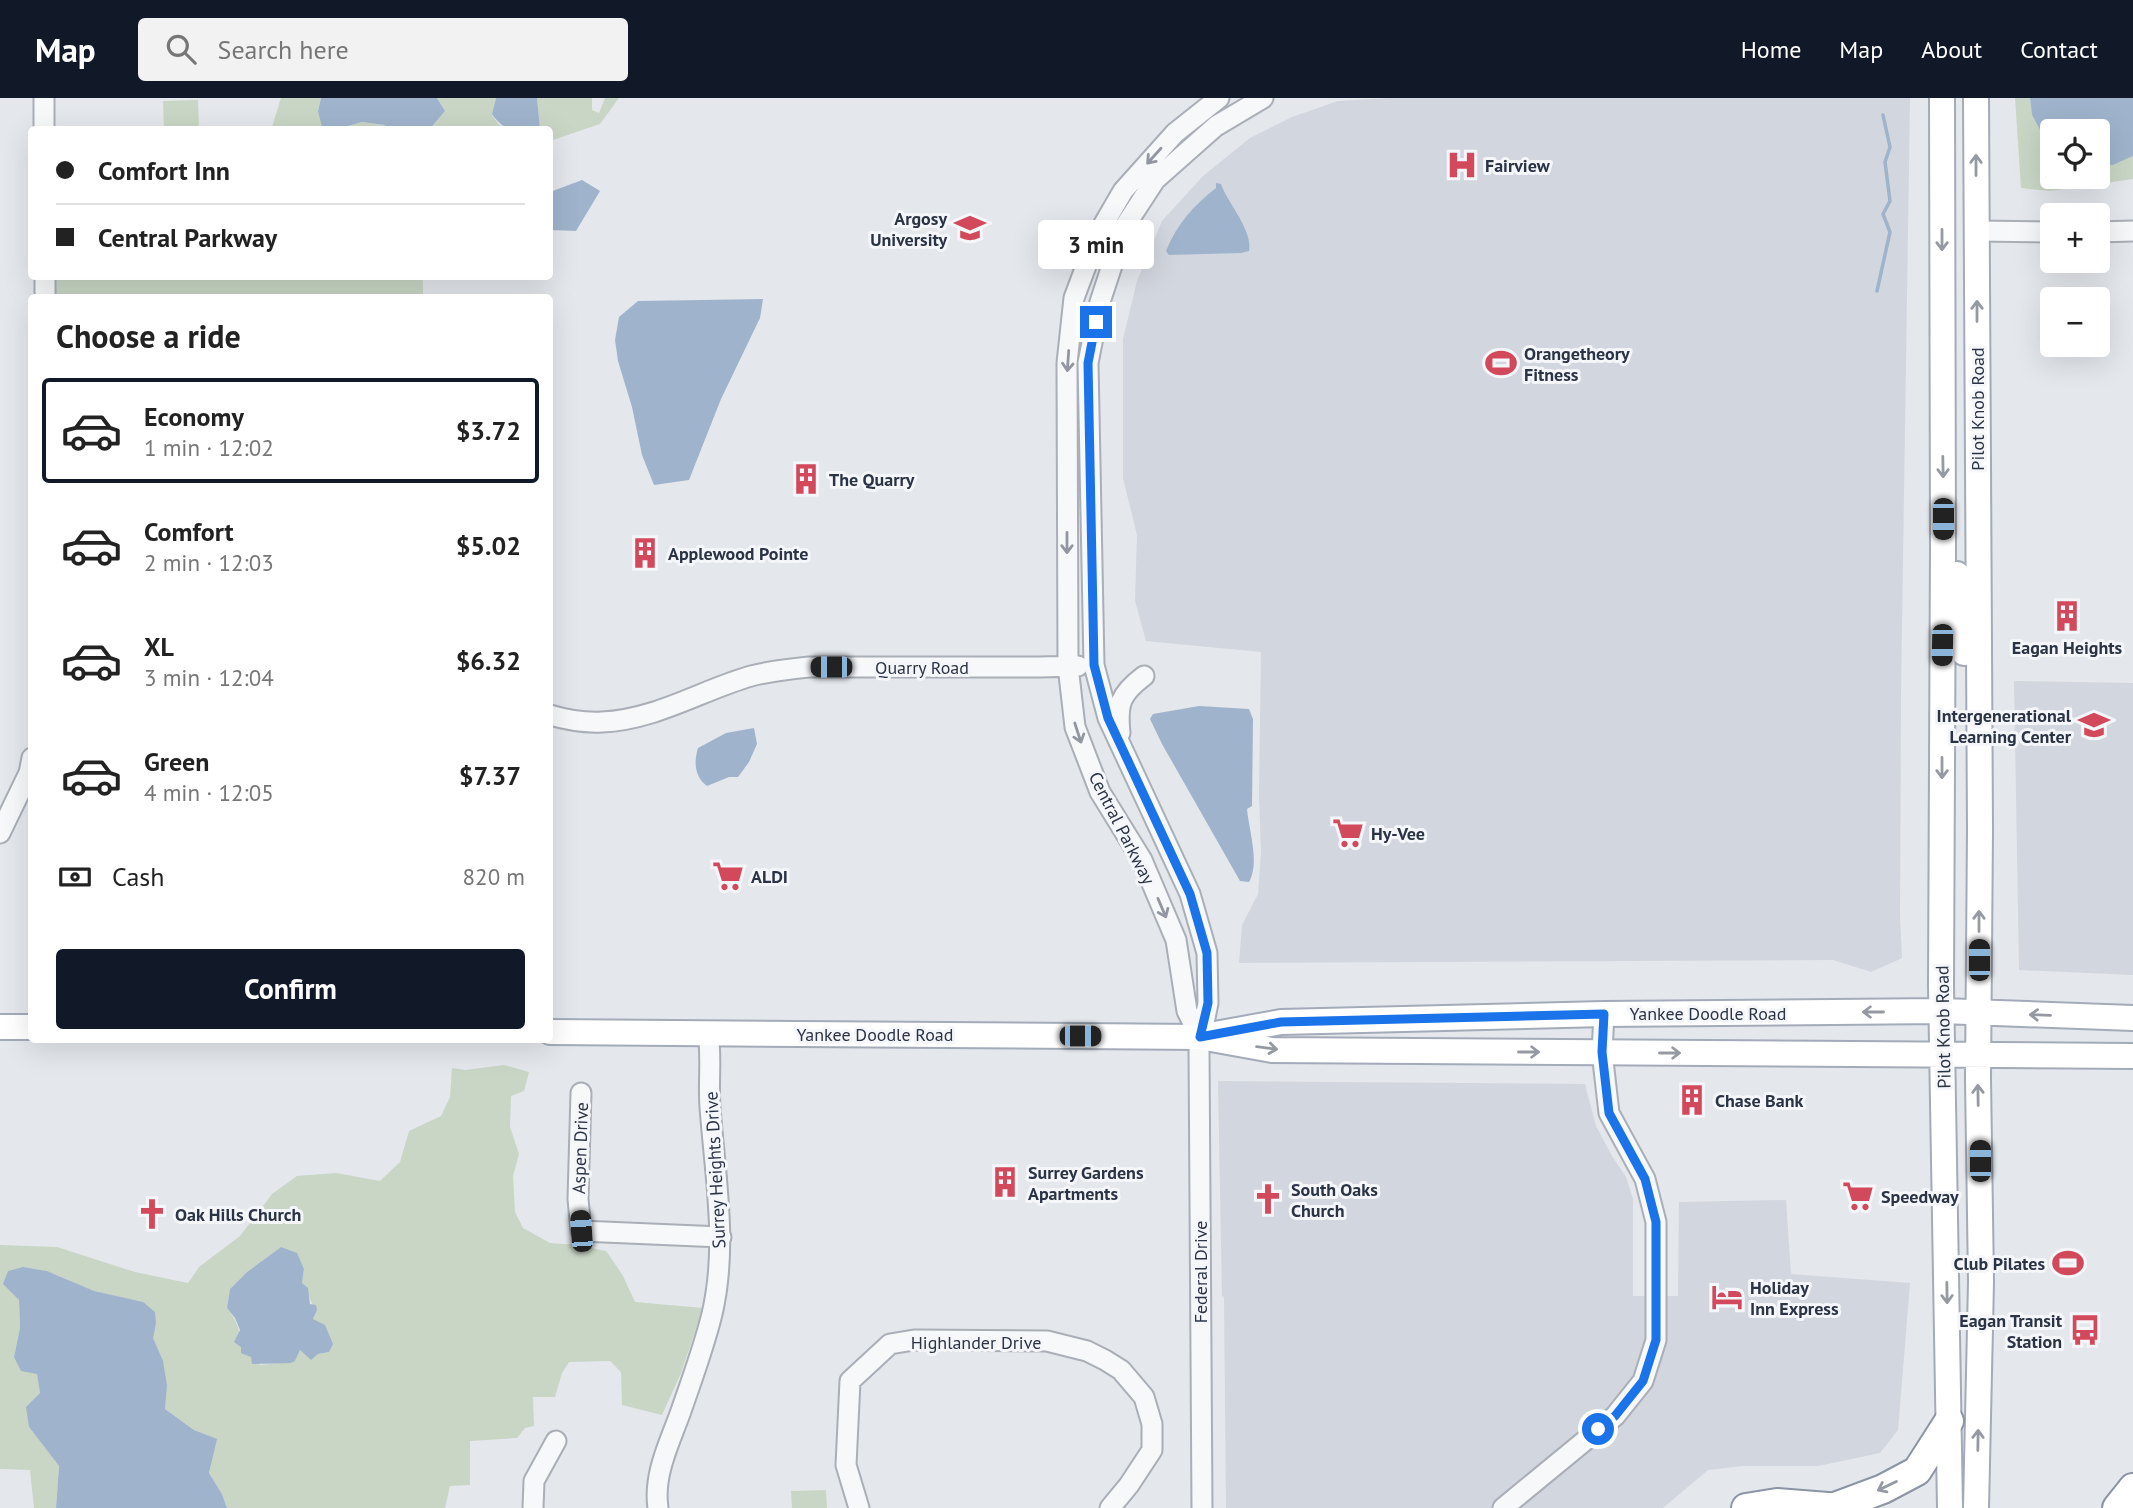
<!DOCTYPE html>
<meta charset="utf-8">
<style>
:root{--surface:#fff;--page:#f2f2f2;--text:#222;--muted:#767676;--line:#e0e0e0;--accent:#111827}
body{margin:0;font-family:"PT Sans",sans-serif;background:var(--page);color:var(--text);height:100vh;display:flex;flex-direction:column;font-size:26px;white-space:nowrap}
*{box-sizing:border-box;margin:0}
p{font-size:23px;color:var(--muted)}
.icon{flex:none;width:38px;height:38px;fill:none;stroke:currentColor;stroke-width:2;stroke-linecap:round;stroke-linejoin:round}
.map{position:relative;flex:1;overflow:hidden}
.side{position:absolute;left:28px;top:196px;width:525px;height:749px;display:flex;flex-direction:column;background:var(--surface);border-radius:7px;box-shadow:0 7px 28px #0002}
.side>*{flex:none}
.hud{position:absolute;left:28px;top:28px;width:525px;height:154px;border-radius:7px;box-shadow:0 7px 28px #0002;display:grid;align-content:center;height:154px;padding:0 28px;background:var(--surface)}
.buttons{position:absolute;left:2040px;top:21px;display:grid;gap:14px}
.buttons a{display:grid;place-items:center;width:70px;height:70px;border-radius:7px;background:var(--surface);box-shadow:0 7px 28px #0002;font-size:35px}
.end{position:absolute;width:32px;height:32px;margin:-16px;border:9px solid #1a73e8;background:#fff;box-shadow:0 0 0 4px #fff}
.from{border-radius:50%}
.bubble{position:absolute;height:49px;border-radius:7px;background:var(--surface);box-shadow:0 7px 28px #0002;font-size:23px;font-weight:600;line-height:49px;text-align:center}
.car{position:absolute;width:21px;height:42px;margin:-21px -10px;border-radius:9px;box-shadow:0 0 5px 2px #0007;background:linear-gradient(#222 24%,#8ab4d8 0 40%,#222 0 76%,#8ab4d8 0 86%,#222 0)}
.hud b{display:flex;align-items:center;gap:24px;height:66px;font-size:26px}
.hud b+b{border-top:2px solid var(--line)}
.hud i{width:18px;height:18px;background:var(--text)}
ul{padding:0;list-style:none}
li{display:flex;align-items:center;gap:21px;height:105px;margin:0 14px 10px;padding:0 14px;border:4px solid transparent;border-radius:7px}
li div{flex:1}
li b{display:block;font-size:26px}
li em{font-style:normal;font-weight:600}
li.active{border-color:var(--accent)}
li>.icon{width:63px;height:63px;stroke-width:1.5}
h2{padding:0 28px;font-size:32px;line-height:84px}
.pay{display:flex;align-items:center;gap:18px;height:77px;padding:0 28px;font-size:26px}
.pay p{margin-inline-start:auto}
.button{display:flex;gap:14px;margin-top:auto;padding:14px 28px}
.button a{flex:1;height:80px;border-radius:7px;background:var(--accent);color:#fff;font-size:28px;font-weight:600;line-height:80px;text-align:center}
header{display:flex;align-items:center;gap:42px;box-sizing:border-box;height:98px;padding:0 35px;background:var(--accent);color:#fff}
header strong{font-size:33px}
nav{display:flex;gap:38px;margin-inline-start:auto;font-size:24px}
.search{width:490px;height:63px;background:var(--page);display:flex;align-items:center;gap:18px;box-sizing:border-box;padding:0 24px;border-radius:7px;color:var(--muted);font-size:26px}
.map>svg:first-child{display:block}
.built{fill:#d2d6de}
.green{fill:#c9d6c5;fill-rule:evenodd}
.water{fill:#9fb4cc}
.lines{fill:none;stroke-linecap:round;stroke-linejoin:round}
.stream{stroke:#9fb4cc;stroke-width:3.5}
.minor-casing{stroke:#a9aeb7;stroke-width:23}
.major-casing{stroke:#a3abb8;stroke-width:28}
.highway-casing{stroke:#8b94a3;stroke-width:32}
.minor{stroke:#f7f8fa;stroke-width:19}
.major{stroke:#fff;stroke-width:24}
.highway{stroke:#fff;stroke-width:28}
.oneway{stroke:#9196a0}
.oneway2{stroke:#959aa2}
.route{stroke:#1a73e8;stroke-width:9}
.labels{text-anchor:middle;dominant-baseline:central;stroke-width:6;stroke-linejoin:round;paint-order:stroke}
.poi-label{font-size:18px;font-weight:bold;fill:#2b3445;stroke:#f4f6f9;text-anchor:start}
.street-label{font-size:18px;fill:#2b3445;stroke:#f4f6f9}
</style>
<header>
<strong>Map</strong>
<div class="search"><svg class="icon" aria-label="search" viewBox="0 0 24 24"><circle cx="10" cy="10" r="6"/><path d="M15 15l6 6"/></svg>Search here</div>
<nav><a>Home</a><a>Map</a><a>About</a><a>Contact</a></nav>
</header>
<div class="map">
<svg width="2133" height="1410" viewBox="0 0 2133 1410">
<rect width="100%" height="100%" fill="#e4e7ec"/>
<path class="built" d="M 1390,0 L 1910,0 L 1901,595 L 1900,817 L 1902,860 L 1871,874 L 1833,862 L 1239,865 L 1242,827 L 1258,796 L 1261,755 L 1259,696 L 1261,554 L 1146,543 L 1135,503 L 1137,437 L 1123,380 L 1123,241 L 1137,183 L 1162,123 L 1203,78 L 1250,40 L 1292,19 L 1338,3 Z
M 2014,583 L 2133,585 L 2133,877 L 2019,872 Z
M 1218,983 L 1585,986 L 1596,1028 L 1612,1058 L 1626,1079 L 1633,1101 L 1633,1198 L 1678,1198 L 1679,1104 L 1786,1102 L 1791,1176 L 1910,1185 L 1898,1332 L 1880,1355 L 1818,1368 L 1743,1368 L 1708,1372 L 1663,1410 L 1226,1410 L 1224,1199 L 1222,1198 Z"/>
<path class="green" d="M 281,0 L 321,0 L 318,13 L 344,29 L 362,24 L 385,27 L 387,31 L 271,32 Z
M 437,0 L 496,0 L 492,17 L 499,27 L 507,31 L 430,32 L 445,13 Z
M 537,0 L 592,0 L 592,12 L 599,15 L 605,0 L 619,0 L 600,26 L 550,43 L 550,32 L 533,32 L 540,29 Z
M 2015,0 L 2030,0 L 2032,17 L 2053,56 L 2053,79 L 2098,79 L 2098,68 L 2113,67 L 2133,58 L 2133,81 L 2049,93 L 2021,90 Z
M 198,2 L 199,31 L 164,31 L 163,3 Z
M 56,179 L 396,178 L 423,179 L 423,199 L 56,200 Z
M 504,967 L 529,974 L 524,993 L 511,998 L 510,1029 L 519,1056 L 513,1078 L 515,1114 L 523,1130 L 550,1145 L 576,1147 L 606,1153 L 622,1176 L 635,1204 L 703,1210 L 681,1275 L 662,1317 L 622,1307 L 621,1274 L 610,1263 L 569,1264 L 562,1275 L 555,1299 L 533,1299 L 534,1328 L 525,1330 L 517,1340 L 470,1343 L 470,1387 L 450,1388 L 445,1410 L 227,1410 L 222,1396 L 209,1375 L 216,1341 L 194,1332 L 165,1311 C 167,1282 164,1266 152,1240 L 156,1226 L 143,1204 C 127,1202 109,1199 93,1193 C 62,1181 43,1164 8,1173 L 19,1202 L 20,1230 L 14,1259 L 37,1275 L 40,1295 L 29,1329 L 59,1368 L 56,1410 L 34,1410 L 30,1372 L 0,1371 L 0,1147 L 57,1149 L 135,1174 L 188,1185 L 199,1169 L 240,1138 L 272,1096 L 297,1078 L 336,1075 L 380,1083 L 400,1064 L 409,1033 L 441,1018 L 450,999 L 452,970 L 465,972 ZM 281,1149 L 304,1171 L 302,1185 C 311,1193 307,1202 317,1212 L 313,1221 L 318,1225 L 329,1254 L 317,1256 L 300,1252 L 295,1263 L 260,1267 L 242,1249 C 240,1233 237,1222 227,1210 L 230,1191 L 247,1174 Z
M 826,1392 L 827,1410 L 792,1410 L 791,1393 Z"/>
<path class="water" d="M 321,0 L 437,0 L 445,13 L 430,31 L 387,31 L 385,27 L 362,24 L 344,29 L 322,29 L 318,13 Z
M 496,0 L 537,0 L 540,30 C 520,35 505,35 492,16 Z
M 2030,0 L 2133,0 L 2133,58 L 2113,67 L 2098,68 L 2098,33 L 2053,33 L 2053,56 L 2032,17 Z
M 582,82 L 600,93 L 576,133 L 550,132 L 550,94 Z
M 1216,85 L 1221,86 C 1228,106 1253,132 1249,153 L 1241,155 L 1169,157 L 1166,153 C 1177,126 1193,108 1216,90 Z
M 763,201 L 760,220 L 721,301 L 689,382 L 654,387 L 642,357 L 632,309 L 618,263 L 615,242 L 619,219 L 638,203 Z
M 1199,608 L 1249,611 L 1253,621 L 1252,708 L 1247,711 C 1249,733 1260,765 1249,784 L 1240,783 L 1162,646 L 1150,621 L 1153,616 Z
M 754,630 L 757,646 L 749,664 L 738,679 L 729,679 L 707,688 C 694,679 694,663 698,650 L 726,635 Z
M 281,1149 L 297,1155 L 304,1171 L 302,1185 L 308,1190 L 310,1206 L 316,1207 L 317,1212 L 313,1221 L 325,1227 L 333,1246 L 329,1254 L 318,1256 L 311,1262 L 300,1252 L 295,1263 L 291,1265 L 252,1266 L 251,1259 L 241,1255 L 241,1249 L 234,1244 L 240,1232 L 235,1220 L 227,1210 L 230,1191 L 247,1174 Z
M 23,1169 L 47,1173 L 94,1193 L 143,1204 L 155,1214 L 156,1226 L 153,1240 L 163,1263 L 167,1287 L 165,1311 L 194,1332 L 217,1341 L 209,1375 L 222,1396 L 227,1410 L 56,1410 L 59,1368 L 29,1329 L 26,1309 L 40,1295 L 37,1276 L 21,1273 L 14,1259 L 20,1230 L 19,1202 L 3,1186 L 8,1173 Z"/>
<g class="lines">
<path class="stream" d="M 1877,193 L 1890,134 L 1883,116 L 1890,103 L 1885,64 L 1890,49 L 1883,17"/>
<defs>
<path id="minor" d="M 44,0 L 44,32
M 1977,133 L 2053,134
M 2098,134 L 2133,133
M 45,178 L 45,200
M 550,617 C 567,622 584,625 602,624 C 655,622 702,592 751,578 C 770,573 789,571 809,569 L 1040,569 L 1078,568
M 1120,635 C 1117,606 1120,596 1144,578
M 0,735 L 29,675 L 32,660
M 1200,939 L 1187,913 L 1176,842 L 1142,762 L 1100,694 L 1075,629 L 1068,568 L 1067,265 L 1074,200 L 1098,136 L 1123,93 L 1175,35 L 1219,0
M 581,995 L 578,1101 L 581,1133 L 721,1139
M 533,1410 L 534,1383 L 556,1343
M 658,1410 C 653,1376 670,1344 681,1313 C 692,1281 704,1249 712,1216 C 728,1148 715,1078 710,1009 C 708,985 712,959 708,935
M 859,1410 L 846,1367 L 850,1283 L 890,1246 L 914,1242 L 1047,1243 L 1087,1253 L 1105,1262 L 1121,1272 L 1144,1299 L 1152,1326 L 1152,1352 L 1129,1387 L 1110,1410
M 1202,1410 L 1199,950 L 1208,905 L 1207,855 L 1190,796 L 1108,620 L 1094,567 L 1088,265 L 1100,204 L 1125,128 L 1155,82 L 1216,28 L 1263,0
M 1503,1410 L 1615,1318 L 1643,1283 L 1656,1242 L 1656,1124 L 1645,1081 L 1609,1015 L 1602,954 L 1604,916"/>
<path id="major" d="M 1942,0 L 1943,447 L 1941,888 L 1950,1410
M 1976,0 L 1980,732 L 1978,981 L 1981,1184 L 1976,1410
M 1957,476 L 1964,555
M 0,929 L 32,929
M 550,934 L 1200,939 L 1272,952 L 2133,958
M 1215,936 L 1281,924 L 1604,916 L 1942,913 L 2133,920"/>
<path id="highway" d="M 1746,1410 L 1777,1405 L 1840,1410
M 1832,1410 L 1883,1391 L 1917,1373 L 1949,1323
M 2117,1410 L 2133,1390"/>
</defs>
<use href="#minor" class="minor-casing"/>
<use href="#major" class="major-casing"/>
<use href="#highway" class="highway-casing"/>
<use href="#minor" class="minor"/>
<use href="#major" class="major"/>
<use href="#highway" class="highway"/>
</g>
<defs><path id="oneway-shaft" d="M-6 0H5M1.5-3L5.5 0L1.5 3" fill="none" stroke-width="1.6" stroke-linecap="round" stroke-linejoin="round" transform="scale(1.75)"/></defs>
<g class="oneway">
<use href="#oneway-shaft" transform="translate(1154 58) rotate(132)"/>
<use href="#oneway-shaft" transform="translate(1068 263) rotate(94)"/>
<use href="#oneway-shaft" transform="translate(1067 445) rotate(90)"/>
<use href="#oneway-shaft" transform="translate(1078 635) rotate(72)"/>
<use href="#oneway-shaft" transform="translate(1162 810) rotate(67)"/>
</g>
<g class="oneway2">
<use href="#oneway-shaft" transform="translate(1976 67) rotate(-90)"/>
<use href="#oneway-shaft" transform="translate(1942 142) rotate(90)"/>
<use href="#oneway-shaft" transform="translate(1977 213) rotate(-90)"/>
<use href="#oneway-shaft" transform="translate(1943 369) rotate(89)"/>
<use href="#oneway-shaft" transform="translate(1942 670) rotate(90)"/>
<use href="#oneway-shaft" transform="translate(1979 823) rotate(-90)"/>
<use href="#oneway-shaft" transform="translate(1873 914) rotate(180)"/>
<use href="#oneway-shaft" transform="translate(2040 917) rotate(-178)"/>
<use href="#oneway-shaft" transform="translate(1267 950) rotate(7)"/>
<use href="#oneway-shaft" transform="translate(1529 954)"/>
<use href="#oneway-shaft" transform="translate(1670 955)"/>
<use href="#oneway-shaft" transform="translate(1978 997) rotate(-91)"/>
<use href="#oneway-shaft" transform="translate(1947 1195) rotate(89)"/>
<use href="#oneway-shaft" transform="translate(1978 1342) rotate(-89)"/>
<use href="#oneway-shaft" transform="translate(1887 1388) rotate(154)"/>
</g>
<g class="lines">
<path class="route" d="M 1096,224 L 1088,265 L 1094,567 L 1108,620 L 1190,796 L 1207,855 L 1208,905 L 1200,939 L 1281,924 L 1604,916 L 1602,954 L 1609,1015 L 1645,1081 L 1656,1124 L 1656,1242 L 1643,1283 L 1615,1318 L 1598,1331"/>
</g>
<defs>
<symbol id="hospital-bare" viewBox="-9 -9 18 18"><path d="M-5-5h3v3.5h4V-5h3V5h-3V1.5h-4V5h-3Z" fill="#d1495b" stroke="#f4f6f9" stroke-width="2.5" paint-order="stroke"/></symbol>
<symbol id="university-bare" viewBox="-9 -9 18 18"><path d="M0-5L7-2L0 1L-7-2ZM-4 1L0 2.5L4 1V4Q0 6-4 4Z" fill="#d1495b" stroke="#f4f6f9" stroke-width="2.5" paint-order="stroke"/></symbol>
<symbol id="stadium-bare" viewBox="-9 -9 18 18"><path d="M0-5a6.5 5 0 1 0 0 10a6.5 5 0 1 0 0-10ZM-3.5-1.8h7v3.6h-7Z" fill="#d1495b" stroke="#f4f6f9" stroke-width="2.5" paint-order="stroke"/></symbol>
<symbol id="building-bare" viewBox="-9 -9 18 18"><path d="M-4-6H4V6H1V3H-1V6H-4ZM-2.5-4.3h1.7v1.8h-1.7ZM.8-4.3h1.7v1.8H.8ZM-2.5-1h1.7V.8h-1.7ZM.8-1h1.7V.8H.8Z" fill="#d1495b" stroke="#f4f6f9" stroke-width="2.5" paint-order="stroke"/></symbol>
<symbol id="school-bare" viewBox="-9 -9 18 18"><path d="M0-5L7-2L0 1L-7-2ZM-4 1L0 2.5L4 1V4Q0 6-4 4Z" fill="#d1495b" stroke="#f4f6f9" stroke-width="2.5" paint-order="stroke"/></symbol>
<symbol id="supermarket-bare" viewBox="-9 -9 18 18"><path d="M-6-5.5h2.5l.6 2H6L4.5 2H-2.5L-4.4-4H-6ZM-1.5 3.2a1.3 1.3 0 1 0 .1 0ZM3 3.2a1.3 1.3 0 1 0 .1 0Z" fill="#d1495b" stroke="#f4f6f9" stroke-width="2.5" paint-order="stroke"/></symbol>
<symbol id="church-bare" viewBox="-9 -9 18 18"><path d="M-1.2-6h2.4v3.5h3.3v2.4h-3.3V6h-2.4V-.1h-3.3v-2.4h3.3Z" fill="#d1495b" stroke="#f4f6f9" stroke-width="2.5" paint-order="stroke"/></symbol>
<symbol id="hotel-bare" viewBox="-9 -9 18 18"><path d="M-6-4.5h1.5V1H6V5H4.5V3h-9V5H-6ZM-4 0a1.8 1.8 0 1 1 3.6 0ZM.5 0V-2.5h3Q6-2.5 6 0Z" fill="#d1495b" stroke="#f4f6f9" stroke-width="2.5" paint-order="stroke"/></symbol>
<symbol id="bus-bare" viewBox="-9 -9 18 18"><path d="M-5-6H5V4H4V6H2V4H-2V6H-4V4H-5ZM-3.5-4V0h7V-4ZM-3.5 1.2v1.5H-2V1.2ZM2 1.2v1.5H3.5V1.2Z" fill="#d1495b" stroke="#f4f6f9" stroke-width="2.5" paint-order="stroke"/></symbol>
</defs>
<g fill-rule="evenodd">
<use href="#hospital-bare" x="1440" y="45" width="44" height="44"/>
<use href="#university-bare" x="948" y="108" width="44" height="44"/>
<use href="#stadium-bare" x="1479" y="243" width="44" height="44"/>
<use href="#building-bare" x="784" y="359" width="44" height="44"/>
<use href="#building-bare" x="623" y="433" width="44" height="44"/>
<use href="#building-bare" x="2045" y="496" width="44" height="44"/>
<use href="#school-bare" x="2072" y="605" width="44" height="44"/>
<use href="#supermarket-bare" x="1326" y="713" width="44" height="44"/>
<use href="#supermarket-bare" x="706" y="756" width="44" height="44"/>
<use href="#building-bare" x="1670" y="980" width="44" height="44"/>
<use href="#building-bare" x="983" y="1062" width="44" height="44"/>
<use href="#supermarket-bare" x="1836" y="1076" width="44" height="44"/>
<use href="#church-bare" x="1246" y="1079" width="44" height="44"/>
<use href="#church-bare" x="130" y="1094" width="44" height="44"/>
<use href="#stadium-bare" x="2046" y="1143" width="44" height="44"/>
<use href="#hotel-bare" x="1705" y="1177" width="44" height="44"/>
<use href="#bus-bare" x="2063" y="1210" width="44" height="44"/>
</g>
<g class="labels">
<g class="poi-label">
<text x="1485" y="67">Fairview</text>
<text x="947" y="120" text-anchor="end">Argosy<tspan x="947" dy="21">University</tspan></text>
<text x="1524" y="255">Orangetheory<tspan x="1524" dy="21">Fitness</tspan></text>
<text x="829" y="381">The Quarry</text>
<text x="668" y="455">Applewood Pointe</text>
<text x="2067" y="549" text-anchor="middle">Eagan Heights</text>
<text x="2071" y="617" text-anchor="end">Intergenerational<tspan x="2071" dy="21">Learning Center</tspan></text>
<text x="1371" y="735">Hy-Vee</text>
<text x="751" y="778">ALDI</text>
<text x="1715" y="1002">Chase Bank</text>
<text x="1028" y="1074">Surrey Gardens<tspan x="1028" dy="21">Apartments</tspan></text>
<text x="1291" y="1091">South Oaks<tspan x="1291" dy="21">Church</tspan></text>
<text x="1881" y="1098">Speedway</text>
<text x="175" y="1116">Oak Hills Church</text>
<text x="2045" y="1165" text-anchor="end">Club Pilates</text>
<text x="1750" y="1189">Holiday<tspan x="1750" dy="21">Inn Express</tspan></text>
<text x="2062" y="1222" text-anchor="end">Eagan Transit<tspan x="2062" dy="21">Station</tspan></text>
</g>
<g class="street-label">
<text transform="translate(1977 311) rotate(-90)">Pilot Knob Road</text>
<text x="922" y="569">Quarry Road</text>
<text transform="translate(1122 730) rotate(63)">Central Parkway</text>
<text x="1708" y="915">Yankee Doodle Road</text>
<text transform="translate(1943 929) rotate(-91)">Pilot Knob Road</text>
<text x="875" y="936">Yankee Doodle Road</text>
<text transform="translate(580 1050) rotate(-88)">Aspen Drive</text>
<text transform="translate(715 1072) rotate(-93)">Surrey Heights Drive</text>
<text transform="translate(1200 1174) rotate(-90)">Federal Drive</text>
<text x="976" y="1244">Highlander Drive</text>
</g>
</g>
</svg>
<div class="buttons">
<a><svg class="icon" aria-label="locate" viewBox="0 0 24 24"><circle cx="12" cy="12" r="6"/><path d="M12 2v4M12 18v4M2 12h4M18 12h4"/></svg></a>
<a>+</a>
<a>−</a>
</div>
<i class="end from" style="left:1598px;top:1331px"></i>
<i class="end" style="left:1096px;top:224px"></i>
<div class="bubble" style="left:1038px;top:122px;width:116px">3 min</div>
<i class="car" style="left:1943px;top:421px;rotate:180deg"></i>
<i class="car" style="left:1942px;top:547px;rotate:181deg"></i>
<i class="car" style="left:831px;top:569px;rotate:270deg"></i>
<i class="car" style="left:1979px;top:862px;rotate:0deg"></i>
<i class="car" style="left:1080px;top:938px;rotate:90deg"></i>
<i class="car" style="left:1980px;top:1063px;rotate:0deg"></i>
<i class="car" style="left:581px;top:1133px;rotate:356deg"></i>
<div class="hud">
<b><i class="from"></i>Comfort Inn</b>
<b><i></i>Central Parkway</b>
</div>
<section class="side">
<h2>Choose a ride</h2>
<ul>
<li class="active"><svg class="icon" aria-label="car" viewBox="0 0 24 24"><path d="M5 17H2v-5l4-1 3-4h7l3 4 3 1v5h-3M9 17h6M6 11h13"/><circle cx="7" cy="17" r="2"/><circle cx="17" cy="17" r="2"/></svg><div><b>Economy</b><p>1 min · 12:02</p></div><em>$3.72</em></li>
<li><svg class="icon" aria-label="car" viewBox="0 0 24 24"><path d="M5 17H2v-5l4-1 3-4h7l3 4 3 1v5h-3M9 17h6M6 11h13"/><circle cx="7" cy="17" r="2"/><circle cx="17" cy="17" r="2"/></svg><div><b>Comfort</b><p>2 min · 12:03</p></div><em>$5.02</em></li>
<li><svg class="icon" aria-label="car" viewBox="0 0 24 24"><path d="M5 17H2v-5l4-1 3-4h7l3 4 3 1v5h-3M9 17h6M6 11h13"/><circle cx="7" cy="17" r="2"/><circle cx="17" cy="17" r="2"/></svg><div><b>XL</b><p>3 min · 12:04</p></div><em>$6.32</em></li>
<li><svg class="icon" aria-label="car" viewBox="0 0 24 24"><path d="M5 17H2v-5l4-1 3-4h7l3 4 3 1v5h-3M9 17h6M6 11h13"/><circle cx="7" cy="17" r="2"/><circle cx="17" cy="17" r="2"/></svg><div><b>Green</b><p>4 min · 12:05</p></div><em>$7.37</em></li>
</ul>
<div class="pay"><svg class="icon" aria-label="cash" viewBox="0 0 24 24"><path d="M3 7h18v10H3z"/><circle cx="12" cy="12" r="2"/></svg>Cash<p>820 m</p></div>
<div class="button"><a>Confirm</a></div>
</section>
</div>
